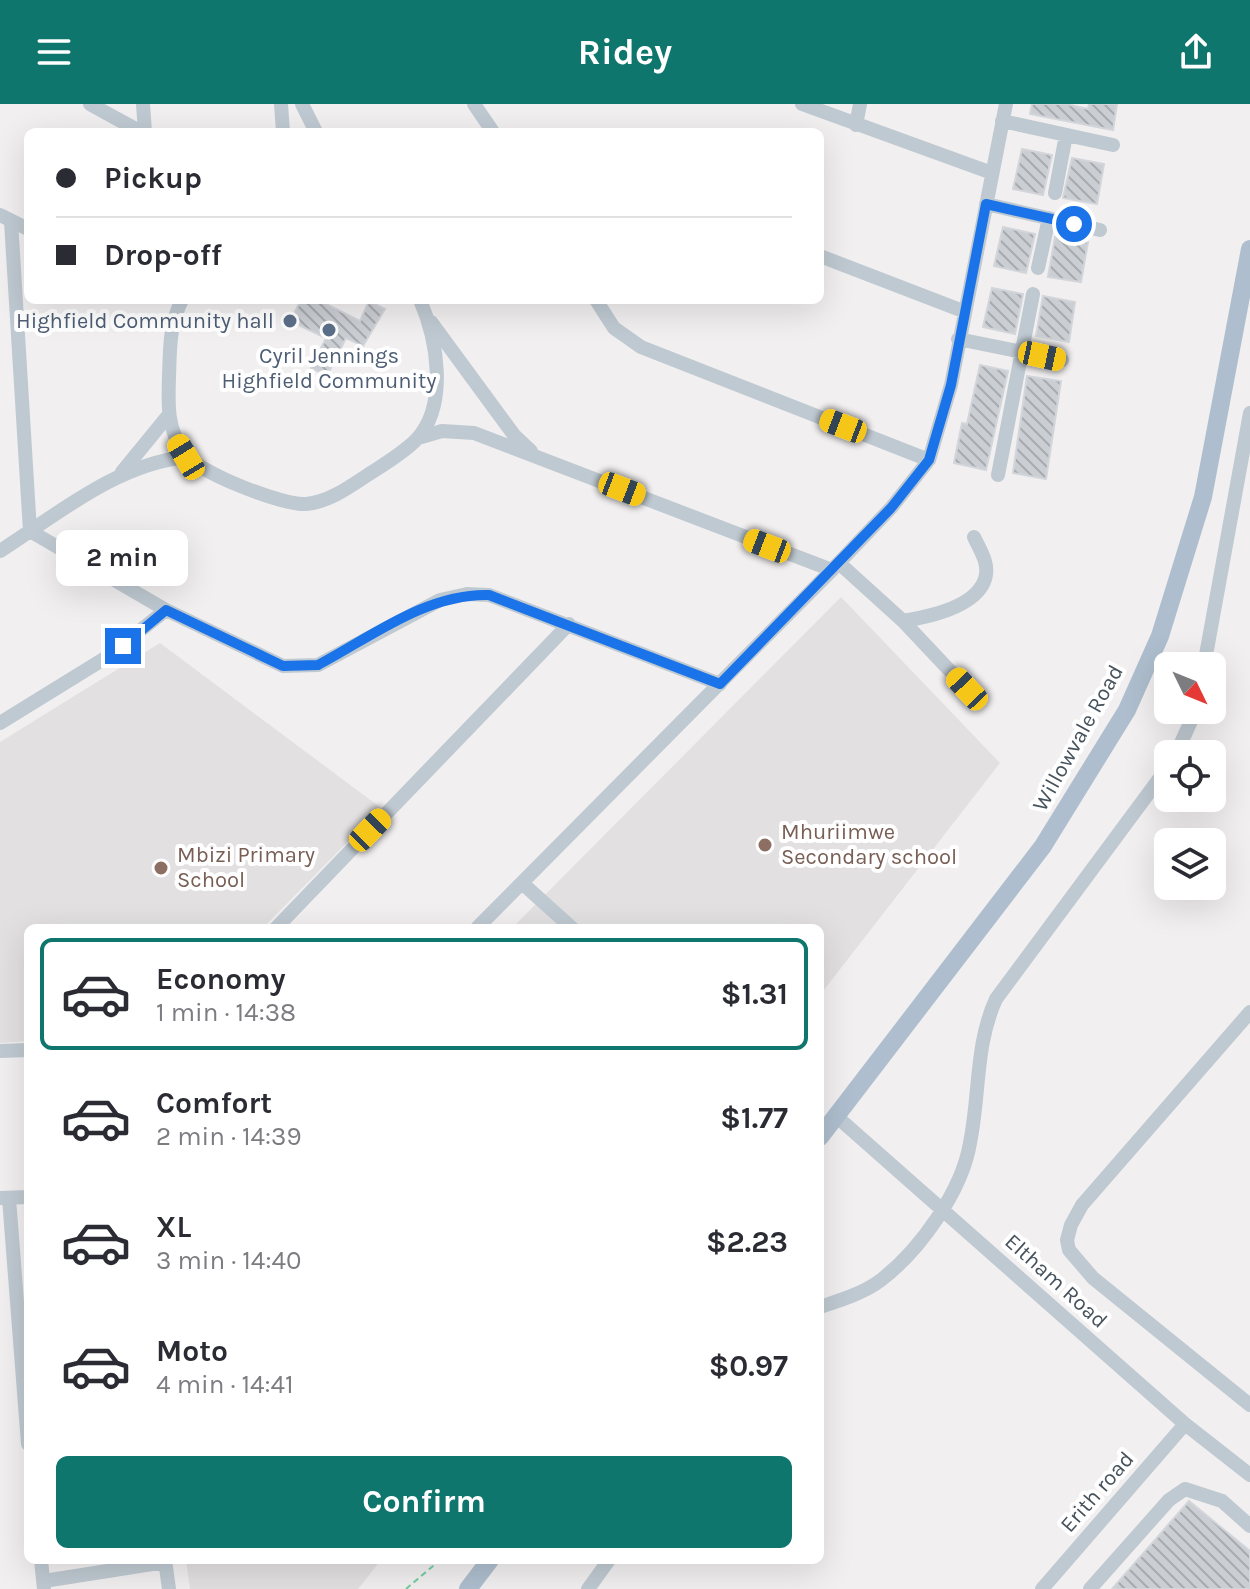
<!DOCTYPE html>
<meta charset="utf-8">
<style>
:root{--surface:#fff;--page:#f7f7f7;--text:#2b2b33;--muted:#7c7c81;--line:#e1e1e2;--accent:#0f766e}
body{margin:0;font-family:Karla,sans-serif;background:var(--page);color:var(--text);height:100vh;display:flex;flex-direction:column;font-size:30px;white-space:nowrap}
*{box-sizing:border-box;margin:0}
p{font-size:26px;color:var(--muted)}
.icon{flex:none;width:44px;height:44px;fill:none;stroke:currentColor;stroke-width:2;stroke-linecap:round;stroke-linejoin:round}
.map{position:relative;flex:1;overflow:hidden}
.drawer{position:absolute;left:24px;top:820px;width:800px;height:640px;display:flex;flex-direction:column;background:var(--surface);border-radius:12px;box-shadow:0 8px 32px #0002}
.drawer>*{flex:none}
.top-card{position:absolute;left:24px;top:24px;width:800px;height:176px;border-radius:12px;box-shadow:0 8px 32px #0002;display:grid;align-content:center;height:176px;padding:0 32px;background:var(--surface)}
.needle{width:52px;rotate:133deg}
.buttons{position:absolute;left:1154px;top:548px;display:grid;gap:16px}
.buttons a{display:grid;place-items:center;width:72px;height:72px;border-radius:12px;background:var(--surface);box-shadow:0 8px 32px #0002;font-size:40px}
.end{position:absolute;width:36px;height:36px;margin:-18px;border:10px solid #1a73e8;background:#fff;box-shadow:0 0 0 4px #fff}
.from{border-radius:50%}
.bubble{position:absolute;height:56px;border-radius:12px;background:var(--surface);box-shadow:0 8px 32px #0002;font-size:26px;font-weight:700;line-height:56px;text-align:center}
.car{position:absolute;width:24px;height:48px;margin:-24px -12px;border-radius:10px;box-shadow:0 0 6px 2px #0007;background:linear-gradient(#f5c518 24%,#345 0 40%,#f5c518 0 76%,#345 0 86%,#f5c518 0)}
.top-card b{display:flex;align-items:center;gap:28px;height:76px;font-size:30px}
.top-card b+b{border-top:2px solid var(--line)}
.top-card i{width:20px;height:20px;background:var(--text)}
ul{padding:14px 0 0;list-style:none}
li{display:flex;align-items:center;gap:24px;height:112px;margin:0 16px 12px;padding:0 16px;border:4px solid transparent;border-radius:12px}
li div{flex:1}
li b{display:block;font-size:30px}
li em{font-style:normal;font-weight:700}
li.on{border-color:var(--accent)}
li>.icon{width:72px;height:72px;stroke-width:1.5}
.primary-button{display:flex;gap:16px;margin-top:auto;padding:16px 32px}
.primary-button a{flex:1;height:92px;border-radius:12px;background:var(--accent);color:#fff;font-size:32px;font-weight:700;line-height:92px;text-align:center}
header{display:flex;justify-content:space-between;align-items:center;height:104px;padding:0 32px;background:var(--accent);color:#fff;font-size:36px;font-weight:700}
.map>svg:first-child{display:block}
.education{fill:#e2e0e1}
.building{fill:url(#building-back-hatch);stroke:#d2d5da;stroke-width:2}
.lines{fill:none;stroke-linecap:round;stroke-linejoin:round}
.path{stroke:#73cea2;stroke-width:2;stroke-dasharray:6 4;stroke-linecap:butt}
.minor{stroke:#bfc9d1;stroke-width:14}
.major{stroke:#aebece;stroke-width:18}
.route{stroke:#1a73e8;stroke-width:10}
.service-dot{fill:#5c6f8a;stroke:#fff;stroke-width:3}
.education-dot{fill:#8d6e63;stroke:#fff;stroke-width:3}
.labels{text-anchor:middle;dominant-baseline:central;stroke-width:8;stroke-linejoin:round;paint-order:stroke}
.service-label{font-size:22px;fill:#4e5e75;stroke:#fff;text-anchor:end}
.street-label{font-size:22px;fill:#46525c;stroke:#fff}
.education-label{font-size:22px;fill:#785e54;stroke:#fff;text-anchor:start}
</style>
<header><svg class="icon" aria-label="menu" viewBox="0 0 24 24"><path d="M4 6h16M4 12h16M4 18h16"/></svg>Ridey<svg class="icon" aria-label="share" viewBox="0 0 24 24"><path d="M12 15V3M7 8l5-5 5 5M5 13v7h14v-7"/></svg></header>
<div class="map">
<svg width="1250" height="1485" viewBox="0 0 1250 1485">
<defs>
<pattern id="building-back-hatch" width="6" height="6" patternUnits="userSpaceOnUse" patternTransform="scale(2)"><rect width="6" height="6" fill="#cbced3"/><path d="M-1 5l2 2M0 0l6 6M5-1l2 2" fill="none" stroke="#a7aaae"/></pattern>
</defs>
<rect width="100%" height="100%" fill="#f1efef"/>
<path class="education" d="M 841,493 L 1000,659 L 820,891 L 820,824 L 512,824 Z
M 160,539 L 381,704 L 263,824 L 28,824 L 28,937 L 0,939 L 0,638 Z
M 186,1456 L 381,1456 L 358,1485 L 190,1485 Z"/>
<path class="building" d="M 1032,0 L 1066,0 L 1088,5 L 1089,0 L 1117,0 L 1113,26 L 1030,10 Z
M 1022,45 L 1052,51 L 1043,91 L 1013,85 Z
M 1072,54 L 1104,60 L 1097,100 L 1063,94 Z
M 1003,123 L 1035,130 L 1026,169 L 994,162 Z
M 1055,133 L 1088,138 L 1081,178 L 1048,173 Z
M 992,184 L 1023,190 L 1015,230 L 983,223 Z
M 1043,192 L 1075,198 L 1069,238 L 1036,232 Z
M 301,196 L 318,196 L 360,217 L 369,197 L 385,205 L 363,242 L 346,234 L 327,272 L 311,264 L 326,234 L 290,217 Z
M 980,261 L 1008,267 L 986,366 L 954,359 L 962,319 L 967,320 Z
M 1027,272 L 1061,277 L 1046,375 L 1013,369 Z
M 1189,1397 L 1250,1447 L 1250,1485 L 1112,1485 Z"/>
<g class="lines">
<path class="path" d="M 406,1485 L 440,1456"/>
<path class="minor" d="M 90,0 L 141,28
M 143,0 L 145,28
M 281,0 L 283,28
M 302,0 L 316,28
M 474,0 L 493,28
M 802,0 L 992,69
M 1002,17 L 1113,41
M 856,21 L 860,0
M 1055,89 L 1066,31
M 986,100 L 1100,126
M 0,111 L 28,125
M 11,117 L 30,427 L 166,506 L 283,562 L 318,561 L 440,496 L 467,490 L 489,491 L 720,580
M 820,152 L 963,207
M 1038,164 L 1049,114
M 182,196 C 169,221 170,246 169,273 C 168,302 167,324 184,349 C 197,368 283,402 306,400 C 328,398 348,384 366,372 C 383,361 402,350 416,336 C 449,301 437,235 420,196
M 596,196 L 614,224 L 641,243 L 929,356
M 431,218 L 514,331 L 531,347
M 958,235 L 1062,256
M 418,334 L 442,327 L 474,329 L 832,466
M 122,368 L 167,313
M 998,371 L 1033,190
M 0,447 C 58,410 117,360 186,353
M 839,459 L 903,517 L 967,585
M 903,517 C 928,513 976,503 985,475 C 990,460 980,446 974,433
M 1204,562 L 1250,309
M 0,619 L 107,553 L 166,506
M 1176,650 L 1196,606
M 522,779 L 572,824
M 276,824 L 569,520
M 477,824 L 832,466 L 891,404 L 929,356 L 951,281 L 1006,0
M 1250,908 L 1082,1101 L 1071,1121 L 1067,1136 L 1069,1146 L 1093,1174 L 1250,1301
M 0,947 L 28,946
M 836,1012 L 1185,1320 L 1250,1371
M 0,1094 L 28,1093
M 9,1094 L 28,1340
M 820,1203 C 841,1196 864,1189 881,1176 C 920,1146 962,1087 970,1039 C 980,990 975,941 996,895 L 1168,663
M 41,1456 L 44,1485
M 165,1456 L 169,1485
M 44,1477 L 165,1458
M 588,1485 L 609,1456
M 1042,1485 L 1185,1320
M 1090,1485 L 1169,1396 L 1185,1385 L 1222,1397 L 1250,1422"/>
<path class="major" d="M 820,1033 L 1043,742 L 1127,606 L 1160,532 L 1203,393 L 1250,145
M 468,1485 L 490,1456"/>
</g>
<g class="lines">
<path class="route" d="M 123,542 L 166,506 L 283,562 L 318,561 C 371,533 427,489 489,491 L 720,580 L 891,404 L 929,356 L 951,281 L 986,100 L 1074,120"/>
</g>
<g class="service-dot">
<circle cx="290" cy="217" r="8"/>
<circle cx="329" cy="226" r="8"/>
</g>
<g class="education-dot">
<circle cx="765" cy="741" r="8"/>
<circle cx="161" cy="764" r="8"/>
</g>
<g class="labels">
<g class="service-label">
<text x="274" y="217">Highfield Community hall</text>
<text x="329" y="252" text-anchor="middle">Cyril Jennings<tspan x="329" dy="25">Highfield Community</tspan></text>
</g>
<g class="street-label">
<text transform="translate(1078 634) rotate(-61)">Willowvale Road</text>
<text transform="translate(1056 1177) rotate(42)">Eltham Road</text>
<text transform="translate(1097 1388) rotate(-49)">Erith road</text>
</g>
<g class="education-label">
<text x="781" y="728">Mhuriimwe<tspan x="781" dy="25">Secondary school</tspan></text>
<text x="177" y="751">Mbizi Primary<tspan x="177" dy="25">School</tspan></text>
</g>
</g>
</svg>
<div class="buttons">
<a><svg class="needle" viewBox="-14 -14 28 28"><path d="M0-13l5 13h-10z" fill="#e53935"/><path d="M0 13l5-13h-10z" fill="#7c7c81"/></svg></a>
<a><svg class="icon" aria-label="locate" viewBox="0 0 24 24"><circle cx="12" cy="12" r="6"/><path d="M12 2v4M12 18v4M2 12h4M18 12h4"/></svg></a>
<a><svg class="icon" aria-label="layers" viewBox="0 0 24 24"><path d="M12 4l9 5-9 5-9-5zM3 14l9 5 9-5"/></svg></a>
</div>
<i class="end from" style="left:1074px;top:120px"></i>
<i class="end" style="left:123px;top:542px"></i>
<div class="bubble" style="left:56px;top:426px;width:132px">2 min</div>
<i class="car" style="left:1042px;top:252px;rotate:102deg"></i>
<i class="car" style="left:843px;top:322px;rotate:291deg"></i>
<i class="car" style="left:186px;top:353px;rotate:329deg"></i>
<i class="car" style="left:622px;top:385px;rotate:111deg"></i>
<i class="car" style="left:767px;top:442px;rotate:291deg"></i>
<i class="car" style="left:967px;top:585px;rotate:317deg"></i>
<i class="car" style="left:370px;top:726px;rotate:44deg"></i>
<div class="top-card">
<b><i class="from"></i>Pickup</b>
<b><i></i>Drop-off</b>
</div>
<section class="drawer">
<ul>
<li class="on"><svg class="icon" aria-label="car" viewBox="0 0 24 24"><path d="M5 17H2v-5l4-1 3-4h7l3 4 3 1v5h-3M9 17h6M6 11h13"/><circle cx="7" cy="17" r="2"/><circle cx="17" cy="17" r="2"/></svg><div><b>Economy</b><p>1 min · 14:38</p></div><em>$1.31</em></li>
<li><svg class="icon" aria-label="car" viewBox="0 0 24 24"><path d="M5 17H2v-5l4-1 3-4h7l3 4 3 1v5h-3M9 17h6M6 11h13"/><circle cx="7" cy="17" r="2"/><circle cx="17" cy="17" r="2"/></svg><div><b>Comfort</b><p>2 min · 14:39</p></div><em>$1.77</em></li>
<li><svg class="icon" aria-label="car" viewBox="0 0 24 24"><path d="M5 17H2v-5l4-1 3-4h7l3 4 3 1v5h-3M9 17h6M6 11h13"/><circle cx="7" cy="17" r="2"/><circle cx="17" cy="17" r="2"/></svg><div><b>XL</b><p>3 min · 14:40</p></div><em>$2.23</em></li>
<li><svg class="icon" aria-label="car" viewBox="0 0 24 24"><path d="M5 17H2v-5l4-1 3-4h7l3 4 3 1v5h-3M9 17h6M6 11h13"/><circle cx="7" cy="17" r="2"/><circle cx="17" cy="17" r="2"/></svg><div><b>Moto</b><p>4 min · 14:41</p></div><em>$0.97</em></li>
</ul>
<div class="primary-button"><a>Confirm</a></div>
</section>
</div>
